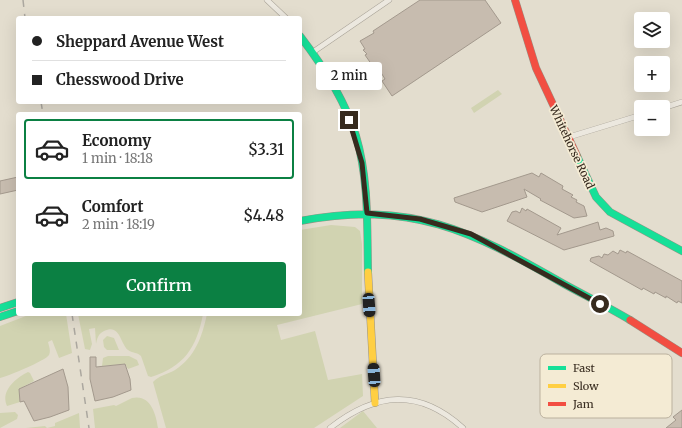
<!DOCTYPE html>
<meta charset="utf-8">
<style>
:root{--surface:#fff;--page:#f6f6f6;--text:#222;--muted:#767676;--line:#e0e0e0;--accent:#0b8043}
body{margin:0;font-family:Merriweather,serif;background:var(--page);color:var(--text);height:100vh;display:flex;flex-direction:column;font-size:15px;white-space:nowrap}
*{box-sizing:border-box;margin:0}
p{font-size:13px;color:var(--muted)}
.icon{flex:none;width:22px;height:22px;fill:none;stroke:currentColor;stroke-width:2;stroke-linecap:round;stroke-linejoin:round}
.map{position:relative;flex:1;overflow:hidden}
.details{position:absolute;left:16px;top:112px;width:286px;height:204px;display:flex;flex-direction:column;background:var(--surface);border-radius:4px;box-shadow:0 4px 16px #0002}
.details>*{flex:none}
.top-card{position:absolute;left:16px;top:16px;width:286px;height:88px;border-radius:4px;box-shadow:0 4px 16px #0002;display:grid;align-content:center;height:88px;padding:0 16px;background:var(--surface)}
.tools{position:absolute;left:634px;top:12px;display:grid;gap:8px}
.tools a{display:grid;place-items:center;width:36px;height:36px;border-radius:4px;background:var(--surface);box-shadow:0 4px 16px #0002;font-size:20px}
.end{position:absolute;width:18px;height:18px;margin:-9px;border:5px solid #372b1f;background:#fff;box-shadow:0 0 0 2px #fff}
.from{border-radius:50%}
.bubble{position:absolute;height:28px;border-radius:4px;background:var(--surface);box-shadow:0 4px 16px #0002;font-size:13px;font-weight:600;line-height:28px;text-align:center}
.car{position:absolute;width:12px;height:24px;margin:-12px -6px;border-radius:5px;box-shadow:0 0 3px 1px #0007;background:linear-gradient(#222 24%,#8ab4d8 0 40%,#222 0 76%,#8ab4d8 0 86%,#222 0)}
.top-card b{display:flex;align-items:center;gap:14px;height:38px;font-size:15px}
.top-card b+b{border-top:1px solid var(--line)}
.top-card i{width:10px;height:10px;background:var(--text)}
ul{padding:7px 0 0;list-style:none}
li{display:flex;align-items:center;gap:12px;height:60px;margin:0 8px 6px;padding:0 8px;border:2px solid transparent;border-radius:4px}
li div{flex:1}
li b{display:block;font-size:15px}
li em{font-style:normal;font-weight:600}
li.active{border-color:var(--accent)}
li>.icon{width:36px;height:36px;stroke-width:1.5}
.button{display:flex;gap:8px;margin-top:auto;padding:8px 16px}
.button a{flex:1;height:46px;border-radius:4px;background:var(--accent);color:#fff;font-size:16px;font-weight:600;line-height:46px;text-align:center}
.map>svg:first-child{display:block}
.green{fill:#d1d3b1}
.building{fill:#c7bcaf;stroke:#a3998d}
.lines{fill:none;stroke-linecap:round;stroke-linejoin:round}
.street-casing{stroke:#a8a297;stroke-width:6}
.fast-casing{stroke:#989286;stroke-width:8}
.slow-casing{stroke:#989286;stroke-width:8}
.jam-casing{stroke:#989286;stroke-width:8}
.street{stroke:#ece8df;stroke-width:5}
.fast{stroke:#16e098;stroke-width:7}
.slow{stroke:#ffcf43;stroke-width:7}
.jam{stroke:#f24e42;stroke-width:7}
.rail{stroke:#aba79f;stroke-width:1.5;stroke-dasharray:7 7;stroke-linecap:butt}
.route{stroke:#372b1f;stroke-width:5}
.labels{text-anchor:middle;dominant-baseline:central;stroke-width:3.5;stroke-linejoin:round;paint-order:stroke}
.street-label{font-size:11px;fill:#372b1f;stroke:#f4ebd4}
.key{fill:#f4ebd4;stroke:#bbb19e;stroke-width:1}
.key-label{font-size:11px;fill:#372b1f}
</style>
<div class="map">
<svg width="682" height="428" viewBox="0 0 682 428">
<rect width="100%" height="100%" fill="#e3ddce"/>
<path class="green" d="M 498,90 L 502,94 L 474,113 L 471,108 Z
M 331,225 L 355,227 L 360,231 L 362,244 L 362,304 L 277,325 L 281,340 L 315,331 L 328,380 L 362,374 L 363,396 L 314,428 L 166,428 L 153,382 C 158,376 168,374 175,370 C 195,357 202,337 207,314 L 300,314 L 300,230 Z
M 31,314 L 66,314 L 72,353 L 59,358 L 52,340 L 48,342 C 49,346 51,351 49,355 C 45,361 8,376 0,378 L 0,326 Z
M 78,314 L 203,314 C 197,347 184,367 151,377 L 148,376 L 141,356 C 137,352 132,353 128,350 C 120,343 120,323 104,331 C 98,334 97,339 96,344 L 95,328 L 89,329 L 92,344 L 90,350 L 85,349 Z
M 107,336 L 114,338 L 119,350 L 107,350 L 104,347 L 103,340 Z
M 108,356 L 129,356 L 137,360 L 139,365 L 128,369 L 125,364 L 102,366 L 103,358 Z
M 28,372 L 30,373 L 34,381 L 19,389 L 20,402 L 7,406 C 0,391 16,378 28,372 Z
M 132,398 C 150,394 156,413 158,428 L 95,428 L 93,409 L 114,405 L 116,406 Z
M 363,411 L 377,428 L 340,428 Z
M 15,412 L 18,415 L 17,419 L 0,428 L 0,413 Z
M 79,413 L 80,428 L 26,428 L 45,426 L 47,428 L 55,426 L 55,423 Z"/>
<path class="building" d="M 420,0 L 485,0 L 501,23 L 392,96 L 382,81 L 385,79 L 375,63 L 372,65 L 365,55 L 367,54 L 363,50 L 365,49 L 360,41 L 374,33 L 373,31 Z
M 532,173 L 539,177 L 541,173 L 563,186 L 562,189 L 573,195 L 571,197 L 577,200 L 576,202 L 584,206 L 587,216 L 574,218 L 540,200 L 541,199 L 524,189 L 527,197 L 482,212 L 455,202 L 454,198 Z
M 18,177 L 18,190 L 0,194 L 0,181 Z
M 522,208 L 526,211 L 527,209 L 561,228 L 557,235 L 598,222 L 600,230 L 606,228 L 613,231 L 614,236 L 564,250 L 507,221 L 512,212 L 516,211 L 520,213 Z
M 620,250 L 626,253 L 627,251 L 682,281 L 682,303 L 678,301 L 677,303 L 666,296 L 666,298 L 655,292 L 654,294 L 643,288 L 642,290 L 590,261 L 591,258 L 599,256 L 602,258 L 604,254 L 608,255 L 613,251 L 618,254 Z
M 90,357 L 96,357 L 96,367 L 125,364 L 130,379 L 131,390 L 113,397 L 95,401 L 90,379 Z
M 63,369 L 68,387 L 69,410 L 50,417 L 34,421 L 24,401 L 20,402 L 19,389 Z
M 682,410 L 682,428 L 666,428 L 676,420 L 673,417 Z"/>
<g class="lines">
<defs>
<path id="street" d="M 267,0 L 286,18
M 313,52 L 389,0
M 663,108 L 682,102
M 569,137 L 641,115
M 330,428 C 376,392 419,388 463,428"/>
<path id="fast" d="M 300,36 C 323,66 345,100 356,136 C 369,180 367,227 368,272
M 577,156 L 596,197 L 610,212 L 682,251
M 300,221 C 411,200 470,230 564,284 C 586,296 608,307 630,320
M 0,308 L 18,302
M 0,317 L 18,311"/>
<path id="slow" d="M 368,272 L 375,403"/>
<path id="jam" d="M 515,0 L 536,68 L 577,156
M 630,320 L 682,353"/>
</defs>
<use href="#street" class="street-casing"/>
<use href="#fast" class="fast-casing"/>
<use href="#slow" class="slow-casing"/>
<use href="#jam" class="jam-casing"/>
<use href="#street" class="street"/>
<use href="#fast" class="fast"/>
<use href="#slow" class="slow"/>
<use href="#jam" class="jam"/>
<path class="rail" d="M 23,0 L 25,18
M 41,102 L 43,114
M 72,314 L 89,428"/>
</g>
<g class="lines">
<path class="route" d="M 349,120 L 362,163 L 367,213 L 420,219 L 471,234 L 600,304"/>
</g>
<g class="labels">
<g class="street-label">
<text transform="translate(572 147) rotate(65)">Whitehorse Road</text>
</g>
</g>
<rect x="540" y="354" width="132" height="64" rx="6" class="key"/>
<rect x="548" y="366" width="18" height="4" fill="#16e098"/>
<rect x="548" y="384" width="18" height="4" fill="#ffcf43"/>
<rect x="548" y="402" width="18" height="4" fill="#f24e42"/>
<g class="key-label">
<text x="573" y="372">Fast</text>
<text x="573" y="390">Slow</text>
<text x="573" y="408">Jam</text>
</g>
</svg>
<div class="tools">
<a><svg class="icon" aria-label="layers" viewBox="0 0 24 24"><path d="M12 4l9 5-9 5-9-5zM3 14l9 5 9-5"/></svg></a>
<a>+</a>
<a>−</a>
</div>
<i class="end from" style="left:600px;top:304px"></i>
<i class="end" style="left:349px;top:120px"></i>
<div class="bubble" style="left:316px;top:62px;width:66px">2 min</div>
<i class="car" style="left:369px;top:305px;rotate:176deg"></i>
<i class="car" style="left:374px;top:375px;rotate:356deg"></i>
<div class="top-card">
<b><i class="from"></i>Sheppard Avenue West</b>
<b><i></i>Chesswood Drive</b>
</div>
<section class="details">
<ul>
<li class="active"><svg class="icon" aria-label="car" viewBox="0 0 24 24"><path d="M5 17H2v-5l4-1 3-4h7l3 4 3 1v5h-3M9 17h6M6 11h13"/><circle cx="7" cy="17" r="2"/><circle cx="17" cy="17" r="2"/></svg><div><b>Economy</b><p>1 min · 18:18</p></div><em>$3.31</em></li>
<li><svg class="icon" aria-label="car" viewBox="0 0 24 24"><path d="M5 17H2v-5l4-1 3-4h7l3 4 3 1v5h-3M9 17h6M6 11h13"/><circle cx="7" cy="17" r="2"/><circle cx="17" cy="17" r="2"/></svg><div><b>Comfort</b><p>2 min · 18:19</p></div><em>$4.48</em></li>
</ul>
<div class="button"><a>Confirm</a></div>
</section>
</div>
